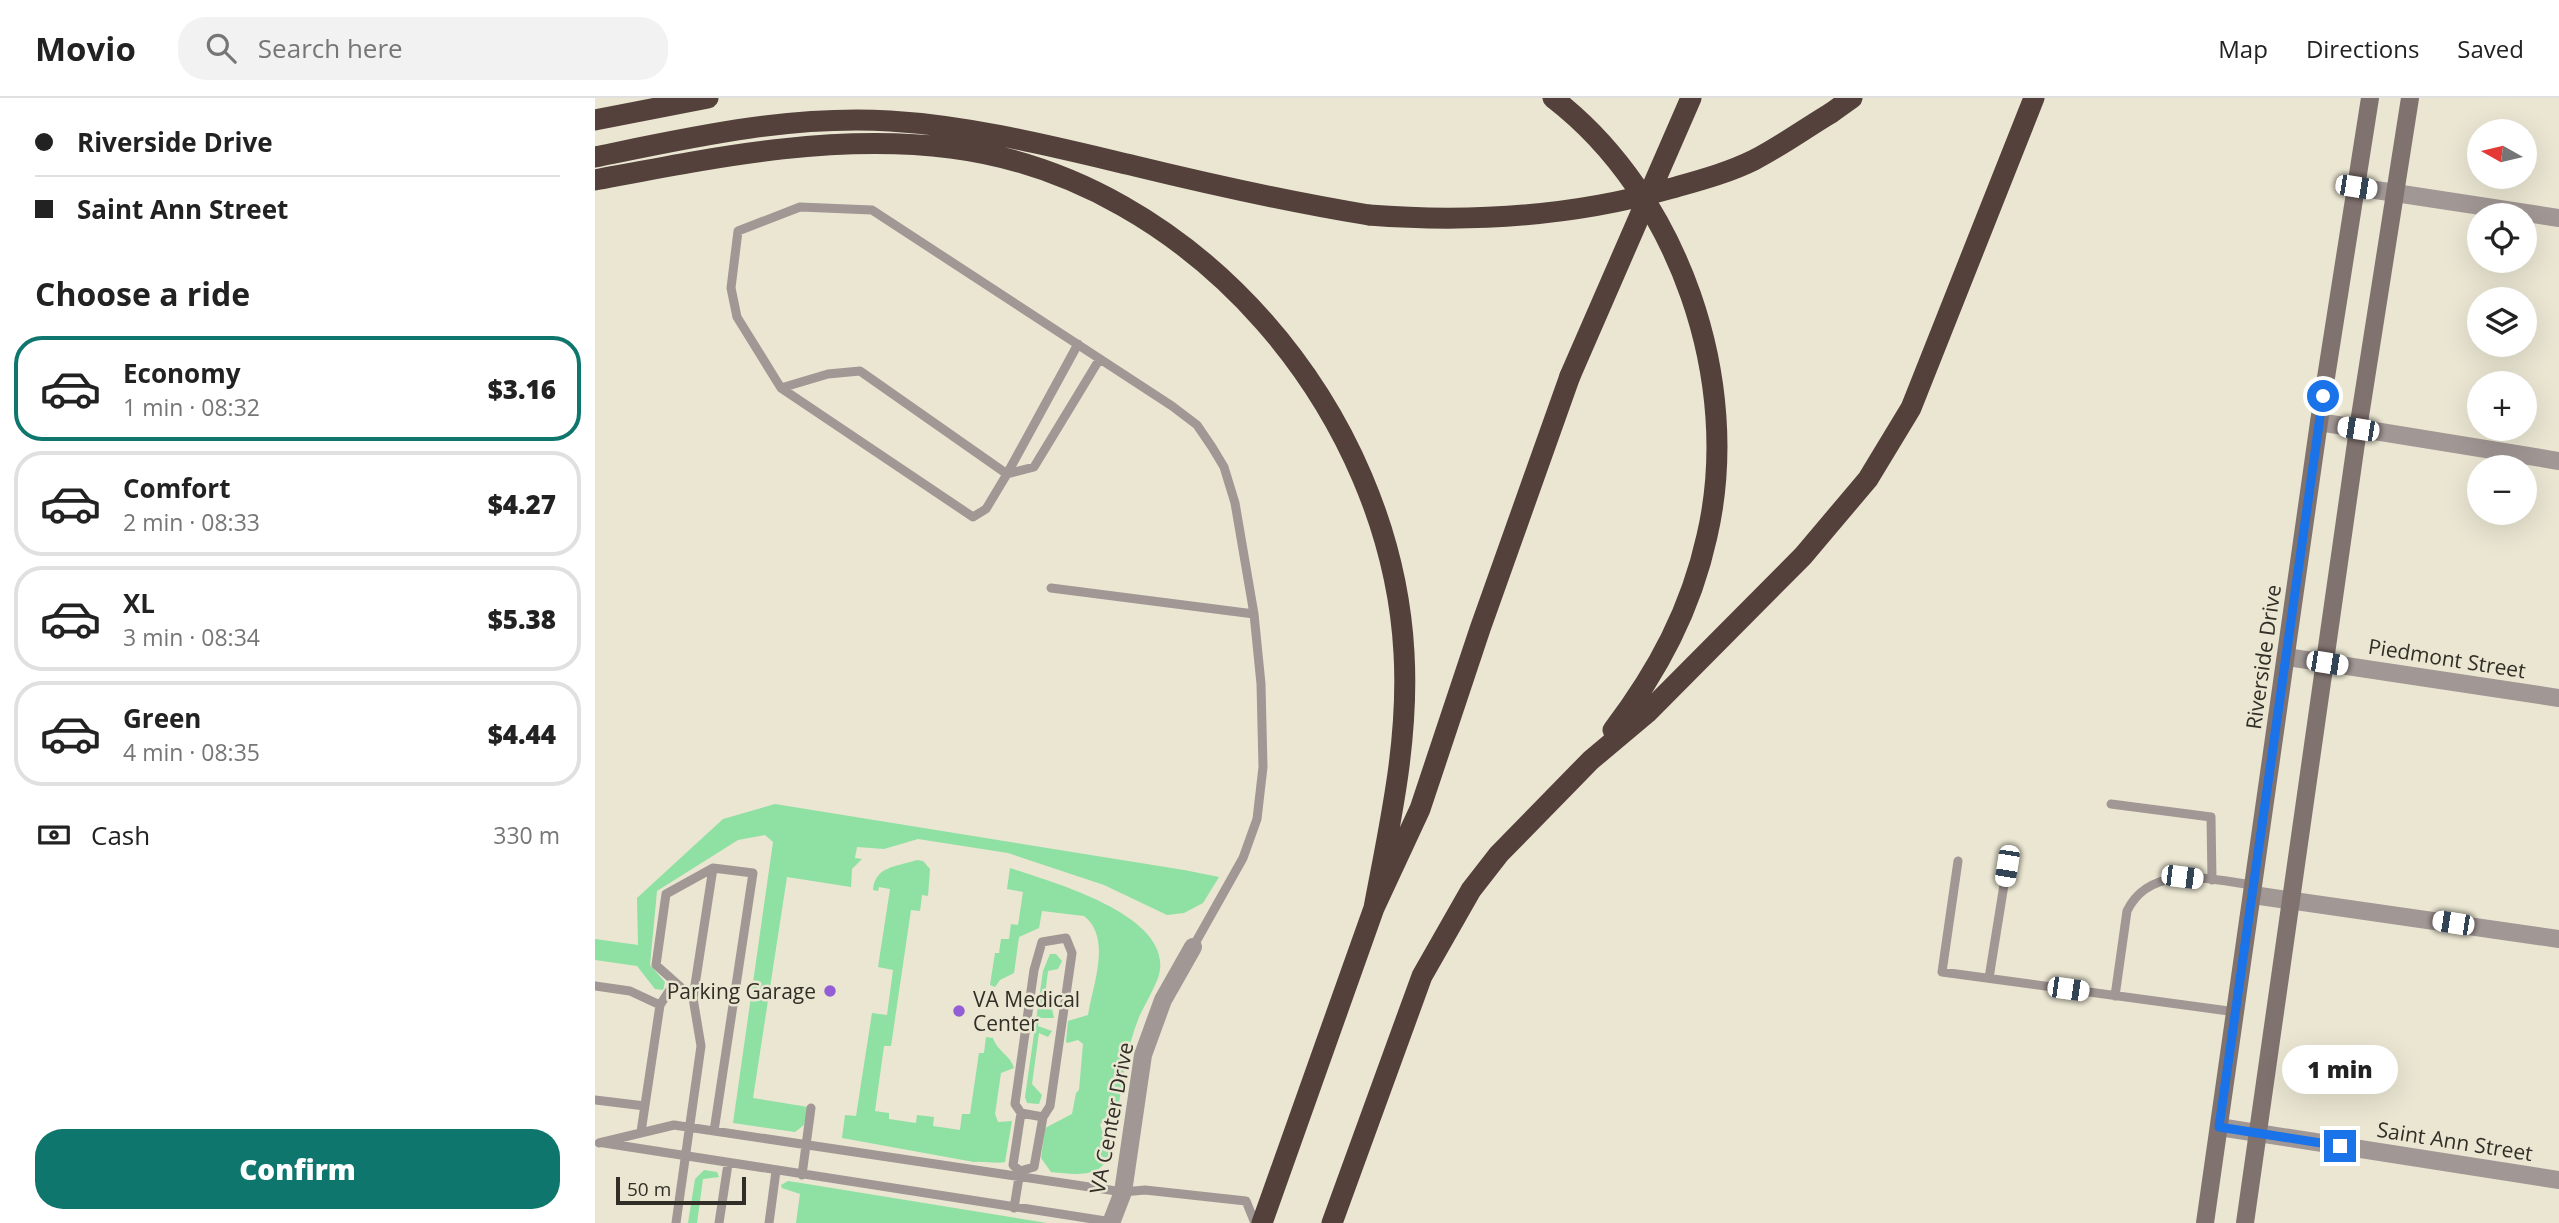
<!DOCTYPE html>
<meta charset="utf-8">
<style>
:root{--surface:#fff;--page:#f2f2f2;--text:#222;--muted:#767676;--line:#e0e0e0;--accent:#0f766e}
body{margin:0;font-family:"Open Sans",sans-serif;background:var(--page);color:var(--text);height:100vh;display:flex;flex-direction:column;font-size:26px;white-space:nowrap}
*{box-sizing:border-box;margin:0}
p{font-size:23px;color:var(--muted)}
.icon{flex:none;width:38px;height:38px;fill:none;stroke:currentColor;stroke-width:2;stroke-linecap:round;stroke-linejoin:round}
.map{position:relative;flex:1;overflow:hidden}
.drawer{display:flex;flex-direction:column;background:var(--surface);width:595px}
.drawer>*{flex:none}
.guide{display:grid;align-content:center;height:154px;padding:0 35px;background:var(--surface)}
.needle{width:46px;rotate:278deg}
.buttons{position:absolute;left:1872px;top:21px;display:grid;gap:14px}
.buttons a{display:grid;place-items:center;width:70px;height:70px;border-radius:50%;background:var(--surface);box-shadow:0 7px 28px #0002;font-size:35px}
.scale{position:absolute;left:21px;bottom:18px;width:130px;box-sizing:border-box;padding-left:7px;border:4px solid #302e26;border-top:0;font-size:19px;line-height:24px;white-space:nowrap;color:#302e26;-webkit-text-stroke:5px #eae6d2;paint-order:stroke}
.end{position:absolute;width:32px;height:32px;margin:-16px;border:9px solid #1a73e8;background:#fff;box-shadow:0 0 0 4px #fff}
.from{border-radius:50%}
.bubble{position:absolute;height:49px;border-radius:24px;background:var(--surface);box-shadow:0 7px 28px #0002;font-size:23px;font-weight:800;line-height:49px;text-align:center}
.car{position:absolute;width:21px;height:42px;margin:-21px -10px;border-radius:9px;box-shadow:0 0 5px 2px #0007;background:linear-gradient(#fff 24%,#345 0 40%,#fff 0 76%,#345 0 86%,#fff 0)}
.guide b{display:flex;align-items:center;gap:24px;height:66px;font-size:26px}
.guide b+b{border-top:2px solid var(--line)}
.guide i{width:18px;height:18px;background:var(--text)}
ul{padding:0;list-style:none}
li{display:flex;align-items:center;gap:21px;height:105px;margin:0 14px 10px;padding:0 21px;border:4px solid var(--line);border-radius:28px}
li div{flex:1}
li b{display:block;font-size:26px}
li em{font-style:normal;font-weight:800}
li.current{border-color:var(--accent)}
li>.icon{width:63px;height:63px;stroke-width:1.5}
h2{padding:0 35px;font-size:32px;line-height:84px}
.pay{display:flex;align-items:center;gap:18px;height:77px;padding:0 35px;font-size:26px}
.pay p{margin-inline-start:auto}
.cta{display:flex;gap:14px;margin-top:auto;padding:14px 35px}
.cta a{flex:1;height:80px;border-radius:28px;background:var(--accent);color:#fff;font-size:28px;font-weight:800;line-height:80px;text-align:center}
header{display:flex;align-items:center;gap:42px;box-sizing:border-box;height:98px;padding:0 35px;background:var(--surface);border-bottom:2px solid var(--line)}
header strong{font-size:33px}
nav{display:flex;gap:38px;margin-inline-start:auto;font-size:24px}
.search{width:490px;height:63px;background:var(--page);display:flex;align-items:center;gap:18px;box-sizing:border-box;padding:0 24px;border-radius:28px;color:var(--muted);font-size:26px}
main{display:flex;flex:1;min-height:0}
.map>svg:first-child{display:block}
.green{fill:#8ee0a3}
.lines{fill:none;stroke-linecap:round;stroke-linejoin:round}
.lane{stroke:#a19795;stroke-width:9}
.street{stroke:#a19795;stroke-width:18}
.secondary{stroke:#80726e;stroke-width:18}
.highway{stroke:#54413c;stroke-width:21}
.highway-bridge{stroke:#54413c;stroke-width:21}
.route{stroke:#1a73e8;stroke-width:9}
.poi-dot{fill:#935dd5;stroke:#eae6d2;stroke-width:2.5}
.labels{text-anchor:middle;dominant-baseline:central;stroke-width:5;stroke-linejoin:round;paint-order:stroke}
.street-label{font-size:21px;fill:#302e26;stroke:#eae6d2}
.poi-label{font-size:21px;fill:#302e26;stroke:#eae6d2;text-anchor:end}
</style>
<header>
<strong>Movio</strong>
<div class="search"><svg class="icon" aria-label="search" viewBox="0 0 24 24"><circle cx="10" cy="10" r="6"/><path d="M15 15l6 6"/></svg>Search here</div>
<nav><a>Map</a><a>Directions</a><a>Saved</a></nav>
</header>
<main>
<section class="drawer">
<div class="guide">
<b><i class="from"></i>Riverside Drive</b>
<b><i></i>Saint Ann Street</b>
</div>
<h2>Choose a ride</h2>
<ul>
<li class="current"><svg class="icon" aria-label="car" viewBox="0 0 24 24"><path d="M5 17H2v-5l4-1 3-4h7l3 4 3 1v5h-3M9 17h6M6 11h13"/><circle cx="7" cy="17" r="2"/><circle cx="17" cy="17" r="2"/></svg><div><b>Economy</b><p>1 min · 08:32</p></div><em>$3.16</em></li>
<li><svg class="icon" aria-label="car" viewBox="0 0 24 24"><path d="M5 17H2v-5l4-1 3-4h7l3 4 3 1v5h-3M9 17h6M6 11h13"/><circle cx="7" cy="17" r="2"/><circle cx="17" cy="17" r="2"/></svg><div><b>Comfort</b><p>2 min · 08:33</p></div><em>$4.27</em></li>
<li><svg class="icon" aria-label="car" viewBox="0 0 24 24"><path d="M5 17H2v-5l4-1 3-4h7l3 4 3 1v5h-3M9 17h6M6 11h13"/><circle cx="7" cy="17" r="2"/><circle cx="17" cy="17" r="2"/></svg><div><b>XL</b><p>3 min · 08:34</p></div><em>$5.38</em></li>
<li><svg class="icon" aria-label="car" viewBox="0 0 24 24"><path d="M5 17H2v-5l4-1 3-4h7l3 4 3 1v5h-3M9 17h6M6 11h13"/><circle cx="7" cy="17" r="2"/><circle cx="17" cy="17" r="2"/></svg><div><b>Green</b><p>4 min · 08:35</p></div><em>$4.44</em></li>
</ul>
<div class="pay"><svg class="icon" aria-label="cash" viewBox="0 0 24 24"><path d="M3 7h18v10H3z"/><circle cx="12" cy="12" r="2"/></svg>Cash<p>330 m</p></div>
<div class="cta"><a>Confirm</a></div>
</section>
<div class="map">
<svg width="1964" height="1125" viewBox="0 0 1964 1125">
<rect width="100%" height="100%" fill="#eae6d2"/>
<path class="green" d="M 180,706 L 589,772 L 624,779 L 608,805 L 589,815 L 572,817 L 509,787 L 413,755 L 323,741 L 289,751 L 262,749 L 260,760 L 267,761 L 257,771 L 256,789 L 192,779 L 158,1000 L 213,1009 L 209,1027 L 200,1034 L 138,1025 L 178,744 L 170,737 L 143,742 L 62,793 L 55,867 L 70,884 L 68,892 L 60,891 L 42,868 L 0,862 L 0,841 L 43,847 L 42,800 L 128,721 Z
M 322,762 L 328,763 L 335,771 L 333,798 L 327,797 L 325,813 L 316,812 L 296,948 L 289,948 L 280,1013 L 294,1015 L 294,1021 L 321,1025 L 322,1017 L 339,1019 L 338,1028 L 365,1032 L 367,1016 L 375,1016 L 384,955 L 389,955 L 391,939 L 398,940 C 402,953 416,958 419,970 L 406,975 L 400,1016 L 403,1024 L 417,1023 L 410,1064 C 401,1066 389,1063 379,1064 L 247,1040 L 250,1017 L 261,1018 L 277,915 L 292,917 L 298,872 L 283,869 L 295,791 L 284,789 L 283,793 L 278,792 C 280,768 301,769 322,762 Z
M 415,770 C 456,784 584,818 563,880 C 558,893 550,906 544,919 C 531,952 526,988 522,1023 L 515,1021 L 505,1026 L 507,1033 L 519,1036 C 514,1080 493,1078 456,1074 L 446,1060 L 450,1030 L 477,1016 L 481,995 L 484,992 L 488,946 L 483,942 L 472,945 L 471,943 L 473,923 L 493,917 C 498,886 517,840 489,818 L 447,813 L 444,830 L 424,839 L 419,875 L 405,882 L 400,889 L 395,887 L 400,855 L 404,855 L 406,841 L 414,841 L 416,826 L 423,827 L 428,794 L 412,791 Z
M 455,856 L 461,856 L 467,863 L 463,871 L 453,873 L 449,905 L 457,911 L 459,920 L 445,920 L 443,928 L 457,933 L 453,939 L 444,935 L 437,986 L 447,997 L 444,1006 L 432,1005 L 430,999 L 448,873 Z
M 109,1072 L 122,1074 L 124,1079 L 108,1081 L 102,1125 L 93,1125 L 100,1081 Z
M 193,1083 L 206,1085 L 452,1125 L 201,1125 L 205,1096 L 187,1090 L 186,1087 Z"/>
<g class="lines">
<path class="lane" d="M 483,246 L 412,376 L 391,411 L 378,419 L 186,290 L 142,219 L 136,190 L 143,133 L 205,109 L 277,112 L 577,308 L 602,327 L 617,349 L 629,369 L 640,405 L 659,516 L 666,586 L 668,669 L 662,721 L 648,760 L 598,849
M 186,290 L 233,276 L 265,273 L 412,376 L 439,369 L 504,262
M 456,490 L 659,516
M 1516,706 L 1616,719 L 1617,782
M 1363,763 L 1347,874 L 1641,914
M 118,770 L 158,775 L 119,1033
M 1394,880 L 1412,768
M 0,888 L 35,893 L 65,907 L 46,1034
M 1520,898 L 1532,813 C 1556,764 1616,782 1659,787
M 65,907 L 80,884
M 0,1002 L 50,1008
M 4,1045 L 79,1027 L 528,1094 L 550,1092 L 651,1103 L 660,1125
M 9,1045 L 517,1124
M 425,1073 L 439,1069 L 448,1019 L 455,1008 L 477,855 L 471,840 L 447,844 L 439,872 L 420,1006 L 426,1015 L 448,1019
M 207,1077 L 216,1010
M 419,1110 L 425,1073 L 418,1067 L 426,1015
M 81,1125 L 106,948 L 98,900 L 118,770 L 71,796 L 61,867 L 98,900
M 124,1125 L 133,1066
M 174,1125 L 181,1073"/>
<path class="street" d="M 1761,89 L 1964,120
M 1724,324 L 1964,363
M 1691,559 L 1964,600
M 1658,797 L 1964,841
M 1624,1029 L 1964,1082
M 516,1125 L 528,1094 L 548,957 L 568,902 L 598,849"/>
<path class="secondary" d="M 1610,1125 L 1724,324 L 1775,0
M 1650,1125 L 1763,331 L 1815,0"/>
<path class="highway" d="M 958,0 C 1084,97 1148,283 1112,438 C 1096,511 1063,573 1018,632
M 1236,15 L 1257,0
M 0,22 L 113,0
M 0,59 C 97,39 195,17 295,23 C 378,28 459,49 540,68 C 618,87 695,104 774,117
M 0,82 C 117,60 236,35 356,50 C 600,81 796,314 809,555 C 814,643 795,725 779,810
M 667,1125 L 779,810 L 825,711 L 885,531 L 975,278
M 737,1125 L 827,878 L 876,792 L 904,756 L 996,662 L 1052,615 L 1208,458 L 1273,381 L 1316,310 L 1439,0"/>
<path class="highway-bridge" d="M 774,117 C 877,125 975,119 1074,91 C 1102,83 1133,75 1159,62 C 1186,48 1211,30 1236,15
M 975,278 L 1096,0"/>
</g>
<g class="lines">
<path class="route" d="M 1728,298 L 1624,1029 L 1745,1048"/>
</g>
<g class="poi-dot">
<circle cx="235" cy="893" r="7"/>
<circle cx="364" cy="913" r="7"/>
</g>
<g class="labels">
<g class="street-label">
<text transform="translate(1668 559) rotate(-82)">Riverside Drive</text>
<text transform="translate(1852 560) rotate(9)">Piedmont Street</text>
<text transform="translate(516 1020) rotate(-79)">VA Center Drive</text>
<text transform="translate(1860 1043) rotate(9)">Saint Ann Street</text>
</g>
<g class="poi-label">
<text x="221" y="893">Parking Garage</text>
<text x="378" y="901" text-anchor="start">VA Medical<tspan x="378" dy="24">Center</tspan></text>
</g>
</g>
</svg>
<div class="buttons">
<a><svg class="needle" viewBox="-14 -14 28 28"><path d="M0-13l5 13h-10z" fill="#e53935"/><path d="M0 13l5-13h-10z" fill="#767676"/></svg></a>
<a><svg class="icon" aria-label="locate" viewBox="0 0 24 24"><circle cx="12" cy="12" r="6"/><path d="M12 2v4M12 18v4M2 12h4M18 12h4"/></svg></a>
<a><svg class="icon" aria-label="layers" viewBox="0 0 24 24"><path d="M12 4l9 5-9 5-9-5zM3 14l9 5 9-5"/></svg></a>
<a>+</a>
<a>−</a>
</div>
<div class="scale">50 m</div>
<i class="end from" style="left:1728px;top:298px"></i>
<i class="end" style="left:1745px;top:1048px"></i>
<div class="bubble" style="left:1687px;top:947px;width:116px">1 min</div>
<i class="car" style="left:1761px;top:89px;rotate:99deg"></i>
<i class="car" style="left:1763px;top:331px;rotate:279deg"></i>
<i class="car" style="left:1732px;top:565px;rotate:99deg"></i>
<i class="car" style="left:1412px;top:768px;rotate:189deg"></i>
<i class="car" style="left:1587px;top:779px;rotate:97deg"></i>
<i class="car" style="left:1858px;top:825px;rotate:279deg"></i>
<i class="car" style="left:1473px;top:891px;rotate:98deg"></i>
</div>
</main>
